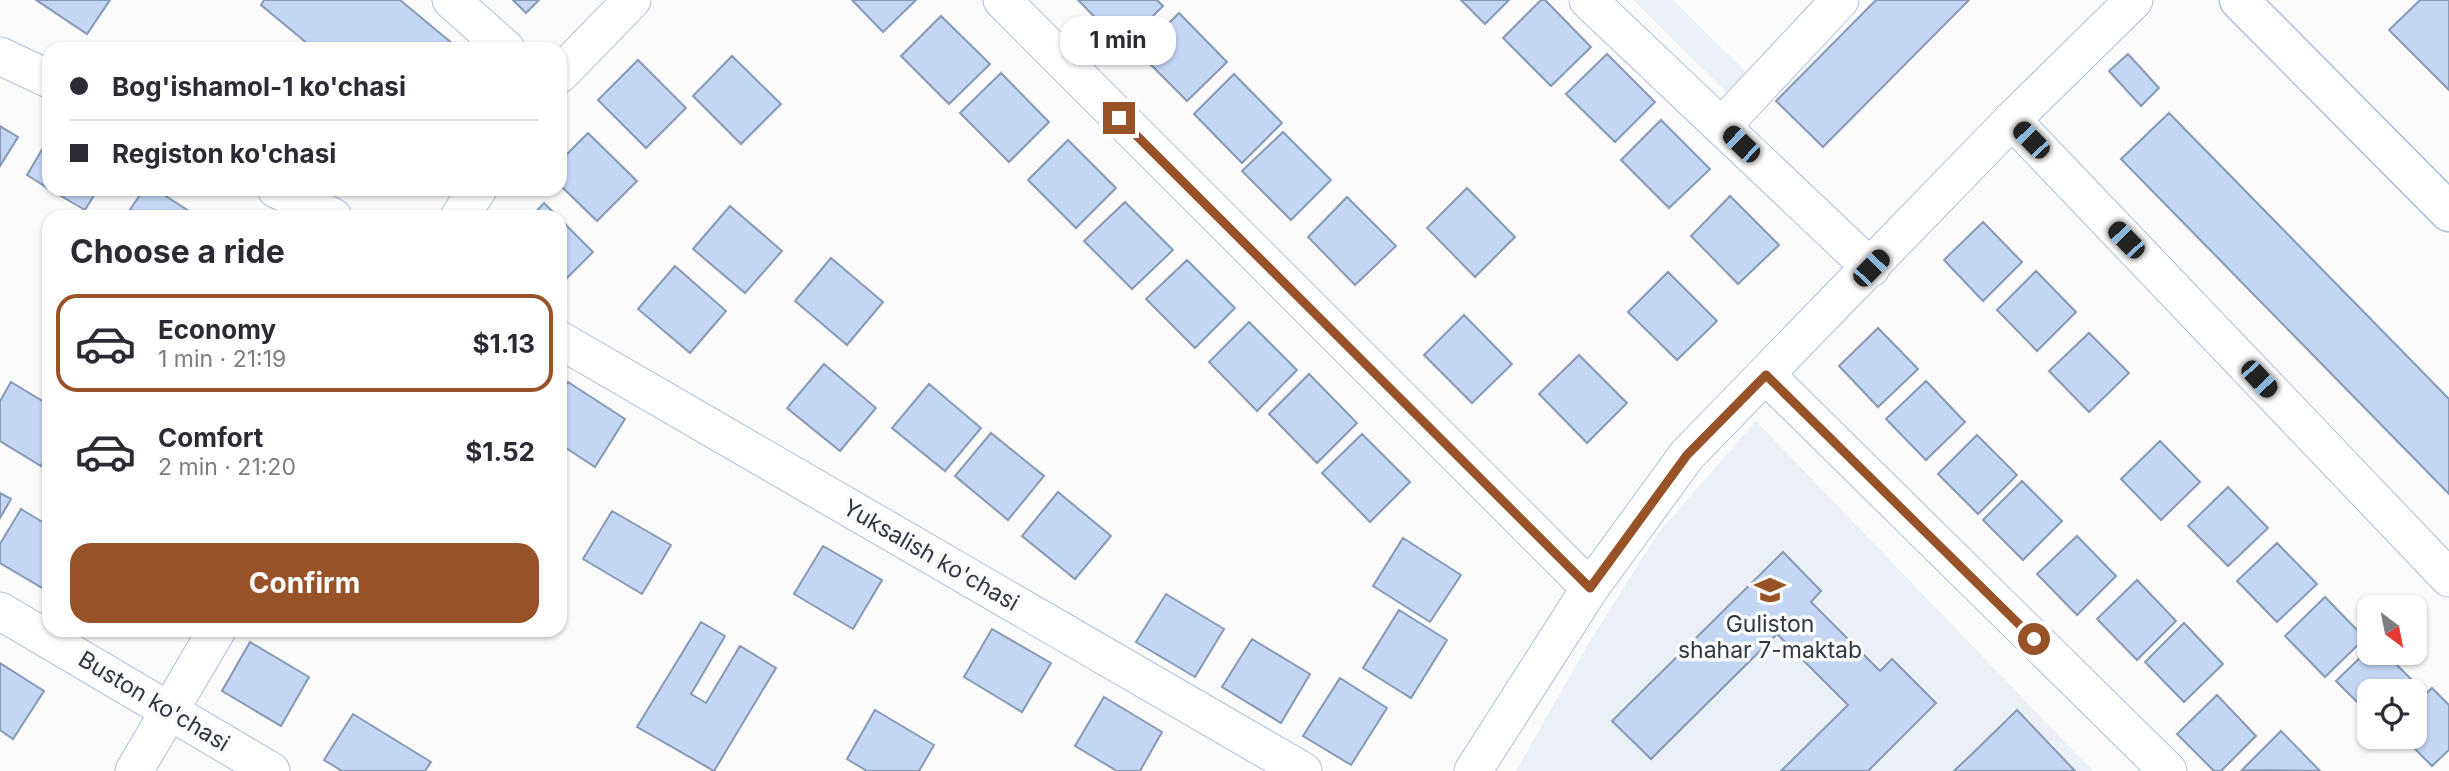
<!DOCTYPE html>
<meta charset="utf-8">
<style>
:root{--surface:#fff;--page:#f7f7f7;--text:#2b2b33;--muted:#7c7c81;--line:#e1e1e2;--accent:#985228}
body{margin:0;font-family:Inter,sans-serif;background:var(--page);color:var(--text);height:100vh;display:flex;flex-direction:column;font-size:26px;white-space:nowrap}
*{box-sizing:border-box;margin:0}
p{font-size:23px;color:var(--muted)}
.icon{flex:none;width:38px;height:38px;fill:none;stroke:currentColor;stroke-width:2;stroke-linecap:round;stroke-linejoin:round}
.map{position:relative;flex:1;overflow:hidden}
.panel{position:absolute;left:42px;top:210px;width:525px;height:427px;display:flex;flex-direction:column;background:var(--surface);border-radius:21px;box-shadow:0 2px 5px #0004}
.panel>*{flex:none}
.banner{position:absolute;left:42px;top:42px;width:525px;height:154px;border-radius:21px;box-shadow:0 2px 5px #0004;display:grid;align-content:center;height:154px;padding:0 28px;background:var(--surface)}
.needle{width:46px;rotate:148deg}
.fabs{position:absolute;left:2357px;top:595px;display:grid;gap:14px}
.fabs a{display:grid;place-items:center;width:70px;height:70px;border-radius:14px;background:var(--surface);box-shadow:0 2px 5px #0004;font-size:35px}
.end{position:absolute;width:32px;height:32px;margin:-16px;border:9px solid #985228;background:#fff;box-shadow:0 0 0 4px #fff}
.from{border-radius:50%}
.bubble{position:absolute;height:49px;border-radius:21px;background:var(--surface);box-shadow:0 2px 5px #0004;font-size:23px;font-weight:700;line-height:49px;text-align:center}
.car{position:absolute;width:21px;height:42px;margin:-21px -10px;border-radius:9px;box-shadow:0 0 5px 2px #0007;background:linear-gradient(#222 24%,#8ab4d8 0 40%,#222 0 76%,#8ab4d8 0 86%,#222 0)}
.banner b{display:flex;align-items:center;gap:24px;height:66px;font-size:26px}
.banner b+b{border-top:2px solid var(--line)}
.banner i{width:18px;height:18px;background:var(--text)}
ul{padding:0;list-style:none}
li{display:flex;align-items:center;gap:21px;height:98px;margin:0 14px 10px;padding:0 14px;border:4px solid transparent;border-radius:21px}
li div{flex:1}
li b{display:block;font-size:26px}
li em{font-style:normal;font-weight:700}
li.current{border-color:var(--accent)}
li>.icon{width:63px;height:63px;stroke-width:1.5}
h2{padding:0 28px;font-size:32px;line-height:84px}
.action{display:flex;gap:14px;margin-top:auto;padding:14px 28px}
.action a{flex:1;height:80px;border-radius:21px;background:var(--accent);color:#fff;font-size:28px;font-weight:700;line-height:80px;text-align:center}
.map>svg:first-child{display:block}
.built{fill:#ebf0f7}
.building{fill:#c3d6f4;stroke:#8799b5;stroke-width:2}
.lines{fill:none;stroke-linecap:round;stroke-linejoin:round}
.minor-casing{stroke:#adc0dd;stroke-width:39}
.tertiary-casing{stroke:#adc0dd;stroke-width:41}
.minor{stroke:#fff;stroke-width:37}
.tertiary{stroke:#fff;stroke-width:38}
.route{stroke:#985228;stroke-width:9}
.labels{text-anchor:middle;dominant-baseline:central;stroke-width:7;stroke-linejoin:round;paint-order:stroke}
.street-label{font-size:23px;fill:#303743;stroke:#fbfbfb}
.poi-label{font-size:23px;fill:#303743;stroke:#fbfbfb}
</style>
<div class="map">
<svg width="2449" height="771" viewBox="0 0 2449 771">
<rect width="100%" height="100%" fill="#fbfbfb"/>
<path class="built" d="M 1633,0 L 1673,0 L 1748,74 L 1728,94 Z
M 1756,421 L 2093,771 L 1516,771 L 1587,646 L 1658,533 Z"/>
<path class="building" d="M 36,0 L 110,0 L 87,34 Z
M 264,0 L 400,0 L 459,49 L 314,49 L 261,5 Z
M 513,0 L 539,0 L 526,13 Z
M 852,0 L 916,0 L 883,32 Z
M 1078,0 L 1157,0 L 1163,6 L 1123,46 Z
M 1461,0 L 1509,0 L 1485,24 Z
M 1541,0 L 1545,0 L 1591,47 L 1551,86 L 1503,38 Z
M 1876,0 L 1969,0 L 1823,147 L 1776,101 Z
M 2420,0 L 2449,0 L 2449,90 L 2389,30 Z
M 1179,13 L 1227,62 L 1187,101 L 1139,53 Z
M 941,16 L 990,64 L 949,104 L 901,56 Z
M 1607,54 L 1655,102 L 1615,142 L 1566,94 Z
M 2128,54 L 2159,88 L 2141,106 L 2109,71 Z
M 732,56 L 781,104 L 741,144 L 693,96 Z
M 638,60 L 686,108 L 646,148 L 598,100 Z
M 1001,73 L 1049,122 L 1009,162 L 960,113 Z
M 1234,74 L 1282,123 L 1242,163 L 1194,114 Z
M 2169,113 L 2449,399 L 2449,494 L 2121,159 Z
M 1661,120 L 1710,169 L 1669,208 L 1621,160 Z
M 0,126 L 18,137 L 0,166 Z
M 1283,132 L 1331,180 L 1291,220 L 1242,171 Z
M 588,133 L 637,181 L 597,221 L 560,185 L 560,161 Z
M 49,138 L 49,189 L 27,175 Z
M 1068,140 L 1116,188 L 1076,228 L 1028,180 Z
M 1467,188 L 1515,237 L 1475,277 L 1427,228 Z
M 49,189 L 98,189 L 85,210 Z
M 144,189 L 155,189 L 198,217 L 125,217 Z
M 1730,196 L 1779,245 L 1738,284 L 1691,236 Z
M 1347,197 L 1396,246 L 1355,285 L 1308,237 Z
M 1125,202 L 1173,250 L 1132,289 L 1084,241 Z
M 544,203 L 558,217 L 531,217 Z
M 730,206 L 782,251 L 745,293 L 693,249 Z
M 560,219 L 593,252 L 560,285 Z
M 1983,222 L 2022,262 L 1983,301 L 1944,260 Z
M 831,258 L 883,302 L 847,345 L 795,301 Z
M 1187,260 L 1235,308 L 1195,348 L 1146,299 Z
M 675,266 L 726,311 L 690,353 L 638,309 Z
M 2036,271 L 2076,312 L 2037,351 L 1997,310 Z
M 1668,272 L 1717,321 L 1677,360 L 1628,312 Z
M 1464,315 L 1512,364 L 1472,403 L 1424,355 Z
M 1249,322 L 1297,370 L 1257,411 L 1209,362 Z
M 1878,328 L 1918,369 L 1878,407 L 1839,366 Z
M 2089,333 L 2129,373 L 2089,412 L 2049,371 Z
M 1579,355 L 1627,403 L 1587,443 L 1539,394 Z
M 824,364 L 876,408 L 840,451 L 787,408 Z
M 1309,374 L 1357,423 L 1317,463 L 1269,414 Z
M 1926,381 L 1965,422 L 1926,460 L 1886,419 Z
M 11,382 L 49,405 L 49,452 L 41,466 L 0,441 L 0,401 Z
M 568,382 L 625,419 L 595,467 L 560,444 L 560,394 Z
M 929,384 L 981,428 L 945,471 L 892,428 Z
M 991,433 L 1044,476 L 1008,520 L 955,476 Z
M 1362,434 L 1410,482 L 1370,522 L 1322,473 Z
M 1977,435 L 2017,475 L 1978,514 L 1938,474 Z
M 2160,441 L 2200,482 L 2161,520 L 2121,479 Z
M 2022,481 L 2062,521 L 2023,560 L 1983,520 Z
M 2228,487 L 2268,528 L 2228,566 L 2188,526 Z
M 1058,492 L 1111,536 L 1075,579 L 1022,536 Z
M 0,493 L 11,499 L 0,518 Z
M 21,509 L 49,526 L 49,592 L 0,563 L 0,544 Z
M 612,511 L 671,545 L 642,594 L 583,559 Z
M 2077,536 L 2116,576 L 2077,615 L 2037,574 Z
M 1403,538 L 1461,575 L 1430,622 L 1373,586 Z
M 2277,543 L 2317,584 L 2277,622 L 2237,581 Z
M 823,546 L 882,580 L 853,629 L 794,594 Z
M 1783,552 L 1821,591 L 1811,602 L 1880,671 L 1892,659 L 1936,703 L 1868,771 L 1781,771 L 1848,705 L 1777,634 L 1651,759 L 1612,721 Z
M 2137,580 L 2176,621 L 2137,660 L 2097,619 Z
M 1166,594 L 1224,629 L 1195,677 L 1136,642 Z
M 2325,597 L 2365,638 L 2325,677 L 2285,636 Z
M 1399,610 L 1447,640 L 1411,698 L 1363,668 Z
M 701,622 L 725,636 L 691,694 L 706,703 L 740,646 L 776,668 L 714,771 L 637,727 Z
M 2184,623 L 2223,664 L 2184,702 L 2145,662 Z
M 992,629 L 1051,663 L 1022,712 L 964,677 Z
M 1252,639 L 1310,674 L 1281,723 L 1222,687 Z
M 250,642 L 309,677 L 281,726 L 222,691 Z
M 2370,648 L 2370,653 L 2385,653 L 2415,683 L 2407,691 L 2370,691 L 2370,715 L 2336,681 Z
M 0,663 L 44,691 L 13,739 L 0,730 Z
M 1340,678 L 1387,708 L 1351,765 L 1303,736 Z
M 2432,688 L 2449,705 L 2449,750 L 2432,766 L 2403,737 L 2415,737 L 2415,704 Z
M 2217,695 L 2256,736 L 2221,771 L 2214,771 L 2177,734 Z
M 1104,697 L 1162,732 L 1140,771 L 1117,771 L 1075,746 Z
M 875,710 L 934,745 L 919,771 L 867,771 L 847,759 Z
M 2017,710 L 2075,771 L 1954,771 L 1973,753 Z
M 353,714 L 431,762 L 425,771 L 342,771 L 324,760 Z
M 2281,731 L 2320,771 L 2242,770 Z"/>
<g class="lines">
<defs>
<path id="minor" d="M 451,0 L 506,49
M 1002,0 L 1590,588
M 1588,0 L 1871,268
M 0,56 L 49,79
M 560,74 L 632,0
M 2012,120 L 2449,578
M 1722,126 L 1840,0
M 276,189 L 333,217
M 459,217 L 478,189
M 560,340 L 1303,771
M 1766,375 L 2168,771
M 0,611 L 271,771
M 134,771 L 217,630
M 1473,771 L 1590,588 L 1687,455 L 2012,120 L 2134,0"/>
<path id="tertiary" d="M 2239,0 L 2449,212"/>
</defs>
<use href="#minor" class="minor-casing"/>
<use href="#tertiary" class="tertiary-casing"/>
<use href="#minor" class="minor"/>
<use href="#tertiary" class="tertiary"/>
</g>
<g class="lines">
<path class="route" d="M 1119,118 L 1590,588 L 1687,455 L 1766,375 L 2034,639"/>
</g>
<defs>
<symbol id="school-bare" viewBox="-9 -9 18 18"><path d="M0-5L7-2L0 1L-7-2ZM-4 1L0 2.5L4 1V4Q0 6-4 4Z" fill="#985228" stroke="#fbfbfb" stroke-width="2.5" paint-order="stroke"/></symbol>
</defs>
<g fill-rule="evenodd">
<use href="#school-bare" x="1748" y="568" width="44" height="44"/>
</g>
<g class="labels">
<g class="street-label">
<text transform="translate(931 555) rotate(30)">Yuksalish ko'chasi</text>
<text transform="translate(154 701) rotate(31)">Buston ko'chasi</text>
</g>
<g class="poi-label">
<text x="1770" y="624">Guliston<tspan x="1770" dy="26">shahar 7-maktab</tspan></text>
</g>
</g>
</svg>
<div class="fabs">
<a><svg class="needle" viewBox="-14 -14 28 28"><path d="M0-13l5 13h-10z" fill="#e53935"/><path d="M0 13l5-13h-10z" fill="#7c7c81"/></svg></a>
<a><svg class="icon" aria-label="locate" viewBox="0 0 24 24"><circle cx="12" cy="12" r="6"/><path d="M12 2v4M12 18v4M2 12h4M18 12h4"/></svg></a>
</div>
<i class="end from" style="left:2034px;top:639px"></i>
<i class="end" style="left:1119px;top:118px"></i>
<div class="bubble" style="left:1060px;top:16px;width:116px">1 min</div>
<i class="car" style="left:2031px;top:140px;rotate:316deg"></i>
<i class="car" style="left:1741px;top:144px;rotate:314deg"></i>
<i class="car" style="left:2126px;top:240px;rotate:316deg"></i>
<i class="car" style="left:1871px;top:268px;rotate:44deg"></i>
<i class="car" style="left:2259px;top:379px;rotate:137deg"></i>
<div class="banner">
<b><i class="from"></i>Bog'ishamol-1 ko'chasi</b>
<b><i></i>Registon ko'chasi</b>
</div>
<section class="panel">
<h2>Choose a ride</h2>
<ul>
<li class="current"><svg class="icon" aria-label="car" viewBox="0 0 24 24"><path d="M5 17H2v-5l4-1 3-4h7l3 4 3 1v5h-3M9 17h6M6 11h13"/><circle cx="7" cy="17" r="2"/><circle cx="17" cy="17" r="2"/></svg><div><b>Economy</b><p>1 min · 21:19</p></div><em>$1.13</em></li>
<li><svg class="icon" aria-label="car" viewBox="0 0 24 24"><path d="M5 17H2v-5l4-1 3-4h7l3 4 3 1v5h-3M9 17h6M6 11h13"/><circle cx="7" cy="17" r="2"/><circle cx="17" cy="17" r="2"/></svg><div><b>Comfort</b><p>2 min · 21:20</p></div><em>$1.52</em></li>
</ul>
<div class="action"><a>Confirm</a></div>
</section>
</div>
